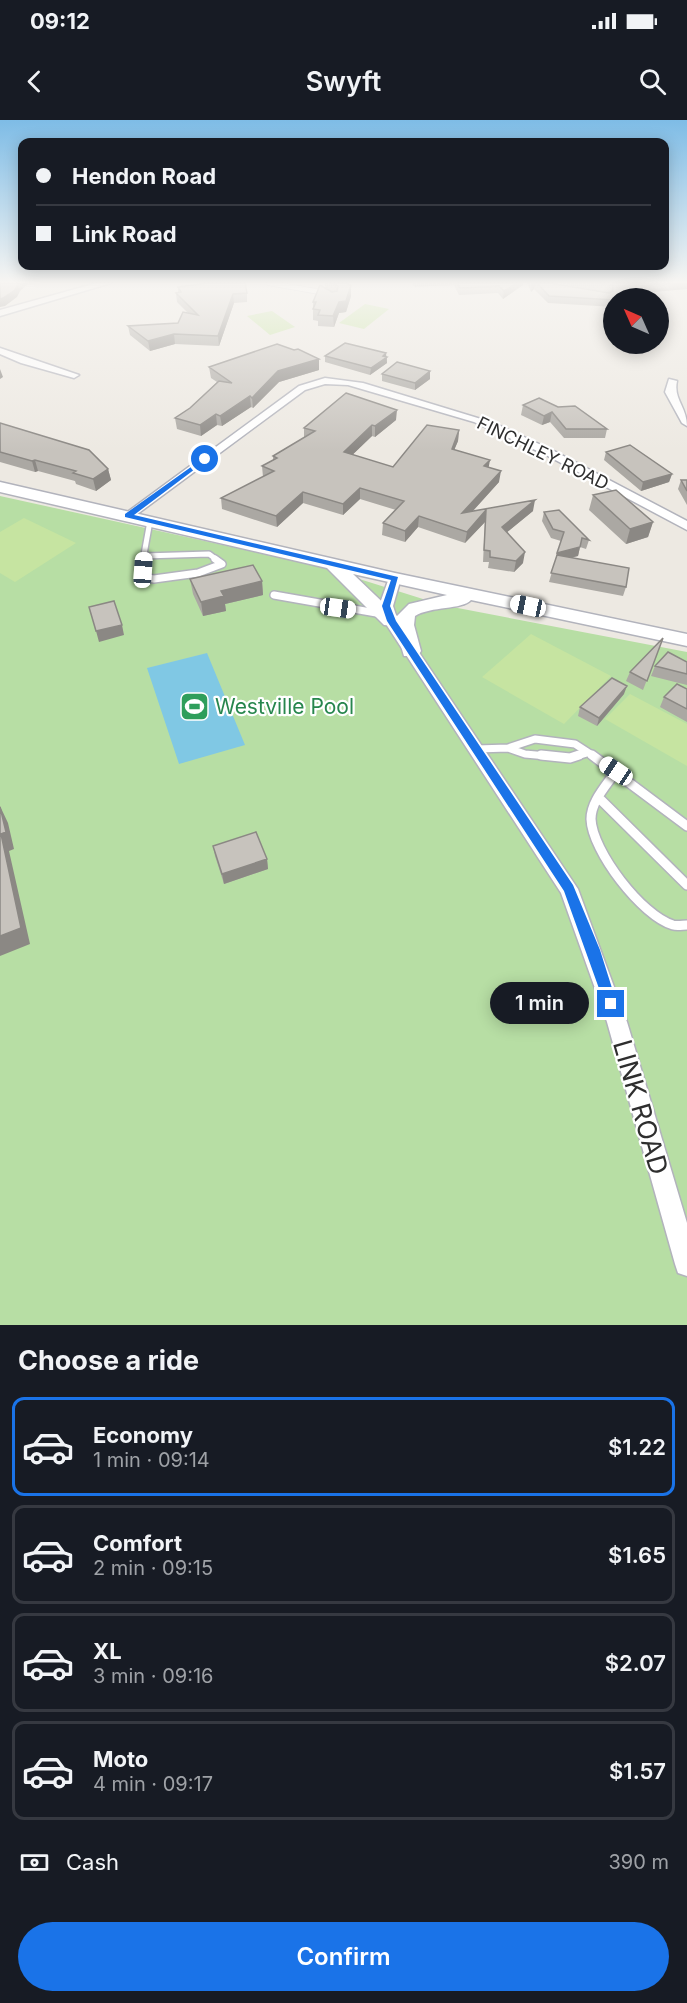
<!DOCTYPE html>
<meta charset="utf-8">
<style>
:root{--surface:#171b24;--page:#20242c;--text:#f1f3f6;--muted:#9ea1a6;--line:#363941;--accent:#1a73e8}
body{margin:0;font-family:Inter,sans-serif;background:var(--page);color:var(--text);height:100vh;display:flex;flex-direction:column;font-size:22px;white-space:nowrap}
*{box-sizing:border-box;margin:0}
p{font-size:20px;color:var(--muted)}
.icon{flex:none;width:33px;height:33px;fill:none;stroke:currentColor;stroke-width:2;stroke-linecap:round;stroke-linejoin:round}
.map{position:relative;height:1205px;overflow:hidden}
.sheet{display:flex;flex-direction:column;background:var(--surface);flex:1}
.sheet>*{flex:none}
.hud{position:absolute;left:18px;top:18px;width:651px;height:132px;border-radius:12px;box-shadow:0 3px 15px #0003;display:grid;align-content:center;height:132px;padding:0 18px;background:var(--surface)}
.needle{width:39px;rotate:315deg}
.controls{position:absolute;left:603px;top:168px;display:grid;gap:12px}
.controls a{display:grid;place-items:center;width:66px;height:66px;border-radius:50%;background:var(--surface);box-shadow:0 3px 15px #0003;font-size:30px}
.end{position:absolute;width:27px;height:27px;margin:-14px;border:8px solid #1a73e8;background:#fff;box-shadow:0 0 0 3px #fff}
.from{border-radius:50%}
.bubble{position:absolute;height:42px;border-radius:21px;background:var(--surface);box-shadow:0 3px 15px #0003;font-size:20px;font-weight:600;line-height:42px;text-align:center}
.car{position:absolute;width:18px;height:36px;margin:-18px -9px;border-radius:8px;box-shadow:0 0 4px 2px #0007;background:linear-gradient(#fff 24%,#345 0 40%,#fff 0 76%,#345 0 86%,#fff 0)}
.hud b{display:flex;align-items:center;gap:21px;height:57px;font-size:22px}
.hud b+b{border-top:2px solid var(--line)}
.hud i{width:15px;height:15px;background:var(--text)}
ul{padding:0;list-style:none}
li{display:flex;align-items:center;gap:18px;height:99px;margin:0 12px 9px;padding:0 6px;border:3px solid var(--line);border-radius:12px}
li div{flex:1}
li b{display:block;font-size:22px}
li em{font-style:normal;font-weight:600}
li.current{border-color:var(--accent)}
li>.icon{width:54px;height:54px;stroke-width:1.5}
h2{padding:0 18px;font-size:27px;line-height:72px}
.pay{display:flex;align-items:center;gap:15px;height:66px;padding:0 18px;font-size:22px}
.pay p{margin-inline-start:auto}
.primary-button{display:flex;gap:12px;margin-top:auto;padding:12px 18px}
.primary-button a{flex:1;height:69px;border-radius:36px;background:var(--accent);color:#fff;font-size:24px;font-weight:600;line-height:69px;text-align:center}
.status{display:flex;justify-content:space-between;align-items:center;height:42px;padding:0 30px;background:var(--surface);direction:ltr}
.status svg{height:16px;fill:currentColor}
header{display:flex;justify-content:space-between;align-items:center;height:78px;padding:0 18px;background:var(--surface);font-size:27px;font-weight:600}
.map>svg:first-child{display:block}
.green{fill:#b7dea4}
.pitch{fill:#c6e4a1}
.water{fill:#80c8e4}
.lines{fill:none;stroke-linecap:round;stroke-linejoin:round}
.service-far3-casing{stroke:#b2b3bc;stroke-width:6}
.service-far2-casing{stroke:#b2b3bc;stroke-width:8}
.service-far1-casing{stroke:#b2b3bc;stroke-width:10}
.service-casing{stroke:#b2b3bc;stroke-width:12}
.minor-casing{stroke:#b2b3bc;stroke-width:3}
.tertiary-casing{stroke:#b2b3bc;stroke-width:3}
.secondary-casing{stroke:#b2b3bc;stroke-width:3}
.service-far3{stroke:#fff;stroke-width:4.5}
.service-far2{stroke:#fff;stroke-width:5}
.service-far1{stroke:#fff;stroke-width:7}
.service{stroke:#fff;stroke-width:9}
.minor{fill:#fff;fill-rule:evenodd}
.tertiary{fill:#fff;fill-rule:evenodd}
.secondary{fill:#fff;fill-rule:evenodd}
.wall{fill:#aba8a3}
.shaded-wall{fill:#8b8884}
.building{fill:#c7c3bd;stroke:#8b8884;stroke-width:1.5}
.route{fill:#1a73e8}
.labels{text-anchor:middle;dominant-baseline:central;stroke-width:4.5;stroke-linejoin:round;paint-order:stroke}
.far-street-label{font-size:18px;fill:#2e2e2e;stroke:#fff}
.leisure-label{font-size:21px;fill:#27864d;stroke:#fff;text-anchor:start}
.near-street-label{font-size:26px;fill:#2e2e2e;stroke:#fff}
</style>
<div class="status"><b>09:12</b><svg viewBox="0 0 49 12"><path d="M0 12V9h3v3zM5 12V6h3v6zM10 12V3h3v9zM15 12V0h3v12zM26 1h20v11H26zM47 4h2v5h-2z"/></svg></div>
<header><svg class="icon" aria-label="back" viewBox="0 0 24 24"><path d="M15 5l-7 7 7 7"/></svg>Swyft<svg class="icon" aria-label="search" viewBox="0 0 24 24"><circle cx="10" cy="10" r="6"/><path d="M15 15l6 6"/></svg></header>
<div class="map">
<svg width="687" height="1205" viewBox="0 0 687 1205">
<rect width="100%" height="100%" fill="#ede9e2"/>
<path class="green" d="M 0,376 L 318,446 L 442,485 L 687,532 L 687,1205 L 0,1205 Z"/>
<path class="pitch" d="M 365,184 L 389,189 L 364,209 L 339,203 Z
M 272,191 L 295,207 L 270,215 L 247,196 Z
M 24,398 L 76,423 L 15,462 L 0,453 L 0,412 Z
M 531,514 L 611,556 L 564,604 L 482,557 Z
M 630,574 L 687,604 L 687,646 L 605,599 Z"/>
<path class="water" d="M 207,533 L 245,625 L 179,644 L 147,548 Z"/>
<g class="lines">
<defs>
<path id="service-far3" d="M 269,163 L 326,173"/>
<path id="service-far2" d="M 144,436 L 209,434 L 217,440
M 143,440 L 150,401"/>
<path id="service-far1" d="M 142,439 L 148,458 L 154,459 L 198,453 L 222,444 L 215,439
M 274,475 L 382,494
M 508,628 L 535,619 L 575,624 L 595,637
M 477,629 L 508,628 L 525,634 L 558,637
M 574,637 L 587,633"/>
<path id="service" d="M 541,635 L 570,638 L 579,635
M 592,635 L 687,706
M 616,651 C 607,665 591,681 591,699 C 592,731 642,796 673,805 C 677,806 683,805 687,805
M 599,678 L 687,765"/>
<path id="minor" d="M 0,228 L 79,255 L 74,258 L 21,243 L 0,234 Z
M 325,258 L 363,263 L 494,303 L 554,331 L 687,401 L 687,410 L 546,335 L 474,302 L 348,265 L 325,264 L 305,270 L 132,398 L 128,399 L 122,396 L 299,266 Z
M 669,259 L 677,261 C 673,279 687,287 687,306 L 682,303 L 665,272 Z
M 395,454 L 401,458 L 393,486 L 398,501 L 578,769 L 627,902 L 687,1103 L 687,1156 L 678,1153 L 675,1144 L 607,902 L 561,773 L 384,501 L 379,486 L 389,458 Z"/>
<path id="tertiary" d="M 97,163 L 111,163 L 0,196 L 0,190 Z"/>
<path id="secondary" d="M 0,362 L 395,453 L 687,514 L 687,526 L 471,480 C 462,490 431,486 415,496 L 414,505 L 421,531 L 418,536 L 404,536 L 395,506 L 384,505 L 327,448 L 0,372 ZM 353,454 L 447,475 L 409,484 L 397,496 Z"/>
</defs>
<use href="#service-far3" class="service-far3-casing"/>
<use href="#service-far2" class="service-far2-casing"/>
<use href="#service-far1" class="service-far1-casing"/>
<use href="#service" class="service-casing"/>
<use href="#minor" class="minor-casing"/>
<use href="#tertiary" class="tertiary-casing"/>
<use href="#secondary" class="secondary-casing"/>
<use href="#service-far3" class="service-far3"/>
<use href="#service-far2" class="service-far2"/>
<use href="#service-far1" class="service-far1"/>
<use href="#service" class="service"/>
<use href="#minor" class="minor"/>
<use href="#tertiary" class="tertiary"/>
<use href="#secondary" class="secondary"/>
</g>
<path class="wall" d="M 325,163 L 349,163 L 351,176 L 346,192 L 339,193 L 334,207 L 318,206 L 318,201 L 313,200 L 313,182 L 325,168 Z
M 412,163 L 523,163 L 523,165 L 503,179 L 498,173 L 459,175 L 454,165 L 415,167 Z
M 527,163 L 550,163 L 609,173 L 557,163 L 687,163 L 687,169 L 641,173 L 614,178 L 614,187 L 548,183 L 534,169 L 531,172 Z
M 178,167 L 247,173 L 247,182 L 234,183 L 219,226 L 175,224 L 150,231 L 130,215 L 128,206 L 178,203 L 188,193 L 177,182 L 176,173 L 178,172 Z
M 325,236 L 386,237 L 387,237 L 387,243 L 370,255 L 325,242 Z
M 209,247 L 319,250 L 279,262 L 253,288 L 251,287 L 222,306 L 217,305 L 201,316 L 177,309 L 175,298 L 190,288 L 217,262 L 211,258 Z
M 382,254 L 430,259 L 415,270 L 382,261 Z
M 539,278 L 607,309 L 605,318 L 564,318 L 550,302 L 542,305 L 521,295 L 523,285 Z
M 396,300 L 375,317 L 372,316 L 352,335 L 393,347 L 459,310 L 458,321 L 454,330 L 489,348 L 499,362 L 473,391 L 533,391 L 507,412 L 523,443 L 514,452 L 488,448 L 489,442 L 483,442 L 485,402 L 465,423 L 418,407 L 405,422 L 382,415 L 383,403 L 396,390 L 360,379 L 343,395 L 303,383 L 277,407 L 222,389 L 221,378 L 263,357 L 262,346 L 273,340 L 273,336 L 304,317 L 304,308 Z
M 0,303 L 108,349 L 111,360 L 96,371 L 76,364 L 75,361 L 38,351 L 35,352 L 0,342 Z
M 606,332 L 672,354 L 669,362 L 641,371 L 604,340 Z
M 681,360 L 687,360 L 687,385 L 678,369 Z
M 593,375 L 653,402 L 648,417 L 626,424 L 589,390 Z
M 544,392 L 589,420 L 586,429 L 580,427 L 578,436 L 572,437 L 626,467 L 623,476 L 549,462 L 561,421 L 551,418 L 542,401 Z
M 190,459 L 262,461 L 263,475 L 225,484 L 226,491 L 203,496 L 193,474 Z
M 663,518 L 643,570 L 626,561 L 630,552 Z
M 687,542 L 687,565 L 651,556 L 655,546 Z
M 687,569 L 687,602 L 660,587 L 664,577 Z
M 624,574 L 597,606 L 578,596 L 580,587 Z
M 213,726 L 267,739 L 268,749 L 224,764 L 215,736 Z"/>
<path class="shaded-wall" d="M 18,163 L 29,163 L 20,171 L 17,177 L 5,186 L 0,187 L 0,179 Z
M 517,163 L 523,163 L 523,165 L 503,179 L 504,171 Z
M 534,163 L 535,163 L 534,169 L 531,172 L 532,164 Z
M 676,163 L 687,163 L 687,169 L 639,173 L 641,166 Z
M 351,165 L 351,176 L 346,192 L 339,193 L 334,207 L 333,196 L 339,182 Z
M 233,174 L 234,183 L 219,226 L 218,216 Z
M 174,214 L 175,224 L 150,231 L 148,221 Z
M 386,233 L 387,243 L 370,255 L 371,248 Z
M 319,239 L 319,250 L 279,262 L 253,288 L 252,278 L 278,251 Z
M 0,249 L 3,257 L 0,259 Z
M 430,251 L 430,259 L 415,270 L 415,263 Z
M 250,276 L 251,287 L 222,306 L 220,296 Z
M 397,290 L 396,300 L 375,317 L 375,306 Z
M 552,292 L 550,302 L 542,305 L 544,296 Z
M 216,294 L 217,305 L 201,316 L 200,305 Z
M 372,305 L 372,316 L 344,343 L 344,332 Z
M 459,310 L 458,321 L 450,340 L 452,329 Z
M 35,340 L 38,351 L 35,352 L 32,341 Z
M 490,340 L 488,351 L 484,346 Z
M 108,349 L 111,360 L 96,371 L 93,359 Z
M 501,351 L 499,362 L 461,404 L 462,393 Z
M 672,354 L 669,362 L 641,371 L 643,362 Z
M 360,368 L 360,379 L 343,395 L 343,384 Z
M 303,372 L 303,383 L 277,407 L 276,396 Z
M 535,380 L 533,391 L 500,418 L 502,407 Z
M 486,390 L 485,402 L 465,423 L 467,412 Z
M 419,396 L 418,407 L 405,422 L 405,411 Z
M 653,402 L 648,417 L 626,424 L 630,409 Z
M 580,427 L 578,436 L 555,442 L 557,433 Z
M 525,432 L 523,443 L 514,452 L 516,441 Z
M 262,461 L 263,475 L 225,484 L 226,491 L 203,496 L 201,482 L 221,471 Z
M 122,505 L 124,515 L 99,522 L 96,511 Z
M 627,566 L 624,574 L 597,606 L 599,598 Z
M 0,686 L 8,703 L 14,729 L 9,731 L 30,824 L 0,836 Z
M 267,739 L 268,749 L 224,764 L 222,754 Z"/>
<path class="building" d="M 0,163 L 18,163 L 15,170 L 3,178 L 0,179 Z
M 207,163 L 245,163 L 247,173 L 233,174 L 218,216 L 174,214 L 148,221 L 128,206 L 178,203 L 183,192 L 198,195 L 176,173 L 181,172 L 178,167 Z
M 333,163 L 346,163 L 345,163 L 351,165 L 346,181 L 339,182 L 333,196 L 318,195 L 320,190 L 313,189 L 316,182 L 313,182 L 320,165 L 332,172 L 337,171 L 338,166 Z
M 457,163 L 517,163 L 504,171 L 499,166 L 460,168 Z
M 537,163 L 550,163 L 609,173 L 613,171 L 613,165 L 598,163 L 676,163 L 641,166 L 641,178 L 614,178 L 614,180 L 549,176 Z
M 345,223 L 386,233 L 383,236 L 387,237 L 371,248 L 325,236 Z
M 277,224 L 294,230 L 298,229 L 319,239 L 278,251 L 252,278 L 250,276 L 220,296 L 216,294 L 200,305 L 175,298 L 190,288 L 219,261 L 232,263 L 209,247 Z
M 397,242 L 430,251 L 415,263 L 382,254 Z
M 346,273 L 397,290 L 375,306 L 372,305 L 344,332 L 393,347 L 427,305 L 459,310 L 452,329 L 490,340 L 484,346 L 501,351 L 462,393 L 535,380 L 502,407 L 525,432 L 516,441 L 490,437 L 490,431 L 484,430 L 486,390 L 467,412 L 419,396 L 405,411 L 383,403 L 404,381 L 360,368 L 343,384 L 303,372 L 276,396 L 221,378 L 274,351 L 262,346 L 277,338 L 273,336 L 315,311 L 304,308 Z
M 539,278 L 558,287 L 575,286 L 607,309 L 566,309 L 552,292 L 544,296 L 523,285 Z
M 0,303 L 89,330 L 108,349 L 93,359 L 73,353 L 76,351 L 35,340 L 32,341 L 0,332 Z
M 630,325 L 672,354 L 643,362 L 606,332 Z
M 681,360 L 687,360 L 687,371 Z
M 616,370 L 653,402 L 630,409 L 593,375 Z
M 559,390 L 589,420 L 582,418 L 580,427 L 557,433 L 564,412 L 553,409 L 544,392 Z
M 557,435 L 629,448 L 626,467 L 551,453 Z
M 253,445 L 262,461 L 221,471 L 224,476 L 201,482 L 190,459 Z
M 114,481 L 122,505 L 96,511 L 89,487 Z
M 663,518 L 647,561 L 630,552 Z
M 668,532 L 687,542 L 687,554 L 655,546 Z
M 612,558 L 627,566 L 599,598 L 580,587 Z
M 677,564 L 687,569 L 687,589 L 664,577 Z
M 0,687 L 6,712 L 1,714 L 21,808 L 0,816 Z
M 256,712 L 267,739 L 222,754 L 213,726 Z"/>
<linearGradient id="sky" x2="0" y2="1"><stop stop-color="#7ebce6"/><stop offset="0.49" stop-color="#f7f5f2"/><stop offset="1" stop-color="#f7f5f2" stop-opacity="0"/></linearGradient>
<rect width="687" height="331" fill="url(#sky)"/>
<path class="route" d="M 205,337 L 207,340 L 134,395 L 398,457 L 390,486 L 396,501 L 573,765 L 600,830 L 617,884 L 615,888 L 606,888 L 564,771 L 387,501 L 382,486 L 391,460 L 125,397 L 125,394 Z"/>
<defs>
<symbol id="stadium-square" viewBox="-11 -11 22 22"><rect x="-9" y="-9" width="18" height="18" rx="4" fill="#2e9e5b" stroke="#fff"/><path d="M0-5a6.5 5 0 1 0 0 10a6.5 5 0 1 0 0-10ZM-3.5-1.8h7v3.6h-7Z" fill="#fff"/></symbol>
</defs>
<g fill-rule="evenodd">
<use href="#stadium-square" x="178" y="570" width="33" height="33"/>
</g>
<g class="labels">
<g class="far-street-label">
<text transform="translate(543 333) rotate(26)">FINCHLEY ROAD</text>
</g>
<g class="leisure-label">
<text x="215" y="586">Westville Pool</text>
</g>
<g class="near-street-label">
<text transform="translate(641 987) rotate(74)">LINK ROAD</text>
</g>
</g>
</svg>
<div class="controls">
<a><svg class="needle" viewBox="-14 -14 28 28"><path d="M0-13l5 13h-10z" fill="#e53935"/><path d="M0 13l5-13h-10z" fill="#9ea1a6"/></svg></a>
</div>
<i class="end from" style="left:205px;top:339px"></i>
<i class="end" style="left:611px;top:884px"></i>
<div class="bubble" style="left:490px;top:862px;width:99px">1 min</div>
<i class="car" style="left:143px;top:450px;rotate:4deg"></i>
<i class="car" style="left:528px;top:486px;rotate:282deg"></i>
<i class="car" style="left:338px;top:488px;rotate:98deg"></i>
<i class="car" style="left:616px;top:651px;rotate:304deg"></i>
<div class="hud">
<b><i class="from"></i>Hendon Road</b>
<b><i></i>Link Road</b>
</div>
</div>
<section class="sheet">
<h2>Choose a ride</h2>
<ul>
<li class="current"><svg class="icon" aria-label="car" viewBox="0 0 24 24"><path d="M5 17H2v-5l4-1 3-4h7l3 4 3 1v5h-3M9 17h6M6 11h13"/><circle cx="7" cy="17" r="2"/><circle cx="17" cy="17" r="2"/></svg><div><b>Economy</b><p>1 min · 09:14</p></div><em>$1.22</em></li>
<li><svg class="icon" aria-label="car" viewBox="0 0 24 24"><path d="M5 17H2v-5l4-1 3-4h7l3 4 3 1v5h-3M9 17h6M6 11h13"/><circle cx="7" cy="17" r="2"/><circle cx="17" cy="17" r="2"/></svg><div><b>Comfort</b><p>2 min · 09:15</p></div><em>$1.65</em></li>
<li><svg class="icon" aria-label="car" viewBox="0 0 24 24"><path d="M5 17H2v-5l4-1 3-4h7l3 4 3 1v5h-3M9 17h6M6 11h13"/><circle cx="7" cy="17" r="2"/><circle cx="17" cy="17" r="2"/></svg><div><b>XL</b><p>3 min · 09:16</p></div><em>$2.07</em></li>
<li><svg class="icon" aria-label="car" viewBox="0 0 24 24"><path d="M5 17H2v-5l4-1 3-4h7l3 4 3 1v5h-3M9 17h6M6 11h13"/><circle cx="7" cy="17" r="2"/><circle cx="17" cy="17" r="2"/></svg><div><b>Moto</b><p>4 min · 09:17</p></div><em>$1.57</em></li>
</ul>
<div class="pay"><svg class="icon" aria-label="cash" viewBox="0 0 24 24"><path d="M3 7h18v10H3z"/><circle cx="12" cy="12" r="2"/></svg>Cash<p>390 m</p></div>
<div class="primary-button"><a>Confirm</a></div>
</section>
